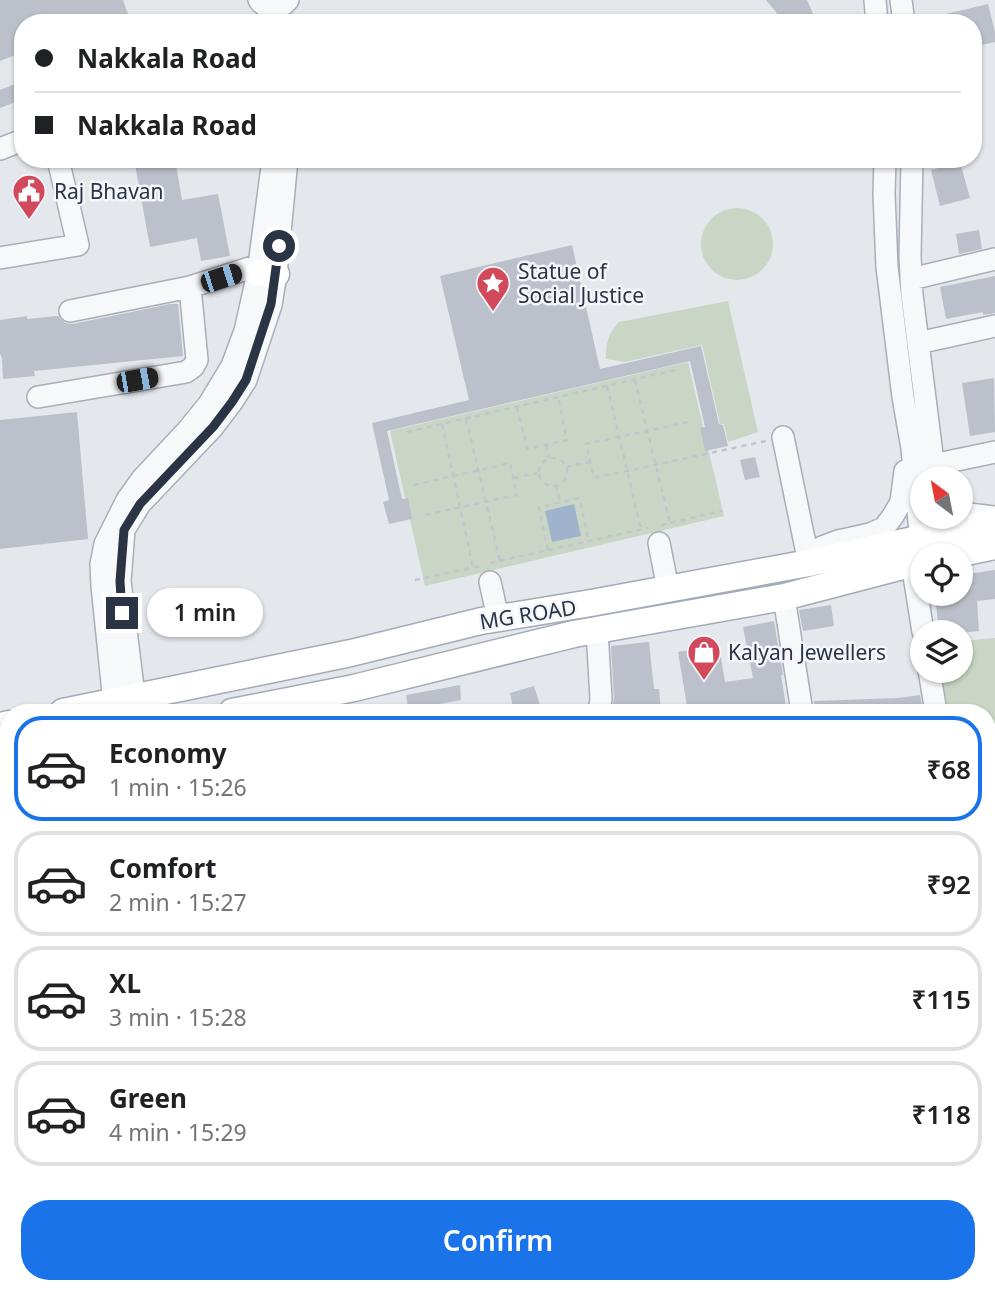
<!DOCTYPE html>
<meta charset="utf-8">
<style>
:root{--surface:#fff;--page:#f2f2f2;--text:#202124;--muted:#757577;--line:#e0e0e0;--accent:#1a73e8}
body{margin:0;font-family:"Noto Sans",sans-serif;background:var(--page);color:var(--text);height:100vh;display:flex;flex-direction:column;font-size:26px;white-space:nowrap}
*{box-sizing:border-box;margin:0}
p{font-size:23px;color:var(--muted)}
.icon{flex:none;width:38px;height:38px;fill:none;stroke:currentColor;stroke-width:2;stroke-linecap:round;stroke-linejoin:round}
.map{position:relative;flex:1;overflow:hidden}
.sheet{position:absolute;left:0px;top:704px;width:996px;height:590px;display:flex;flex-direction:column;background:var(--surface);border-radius:28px 28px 0 0;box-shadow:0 2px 5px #0004}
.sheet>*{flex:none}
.banner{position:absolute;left:14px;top:14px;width:968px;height:154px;border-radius:28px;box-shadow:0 2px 5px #0004;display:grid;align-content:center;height:154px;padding:0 21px;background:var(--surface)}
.needle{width:46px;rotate:328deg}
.tools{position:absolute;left:910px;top:466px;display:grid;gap:14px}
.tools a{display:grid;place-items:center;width:63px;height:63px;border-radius:50%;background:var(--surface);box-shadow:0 2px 5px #0004;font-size:35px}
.end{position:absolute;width:32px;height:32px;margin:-16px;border:9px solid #2b3445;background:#fff;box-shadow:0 0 0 4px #fff}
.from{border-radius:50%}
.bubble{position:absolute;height:49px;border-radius:24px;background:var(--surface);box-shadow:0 2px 5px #0004;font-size:23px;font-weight:600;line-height:49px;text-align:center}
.car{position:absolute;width:21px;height:42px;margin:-21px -10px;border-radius:9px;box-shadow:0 0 5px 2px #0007;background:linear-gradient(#222 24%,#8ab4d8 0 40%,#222 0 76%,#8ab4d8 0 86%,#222 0)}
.banner b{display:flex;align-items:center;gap:24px;height:66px;font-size:26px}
.banner b+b{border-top:2px solid var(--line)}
.banner i{width:18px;height:18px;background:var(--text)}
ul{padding:12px 0 0;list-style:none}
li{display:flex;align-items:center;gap:21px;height:105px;margin:0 14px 10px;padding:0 7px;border:4px solid var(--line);border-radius:28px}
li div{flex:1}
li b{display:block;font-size:26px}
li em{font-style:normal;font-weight:600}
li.on{border-color:var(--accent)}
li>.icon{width:63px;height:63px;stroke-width:1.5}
.button{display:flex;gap:14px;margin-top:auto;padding:14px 21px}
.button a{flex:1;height:80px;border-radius:28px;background:var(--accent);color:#fff;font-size:28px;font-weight:600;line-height:80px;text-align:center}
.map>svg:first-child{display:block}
.green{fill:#c9d6c5}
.water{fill:#9fb4cc}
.building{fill:#bbc0ca}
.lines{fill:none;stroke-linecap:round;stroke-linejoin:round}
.minor-casing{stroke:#a9aeb7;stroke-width:24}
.major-casing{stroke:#a3abb8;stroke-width:29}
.highway-casing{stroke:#8b94a3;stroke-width:32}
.path{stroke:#c2c5cb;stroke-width:2.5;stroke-dasharray:5 5;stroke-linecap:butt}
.minor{stroke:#f7f8fa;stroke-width:21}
.major{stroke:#fff;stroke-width:26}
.highway{stroke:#fff;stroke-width:30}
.route{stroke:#2b3445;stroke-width:9}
.labels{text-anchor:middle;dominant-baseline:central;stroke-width:5;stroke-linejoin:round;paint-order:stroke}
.poi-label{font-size:21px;fill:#2b3445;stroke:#f4f6f9;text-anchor:start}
.street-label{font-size:21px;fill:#2b3445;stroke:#f4f6f9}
</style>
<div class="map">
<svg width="995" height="1293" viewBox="0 0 995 1293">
<rect width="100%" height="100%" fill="#e4e7ec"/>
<path class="green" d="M701 244a36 36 0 1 1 72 0a36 36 0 1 1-72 0Z
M 728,301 L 758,432 L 728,442 L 724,424 L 720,424 L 702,345 L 625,362 L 606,359 C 605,345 609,332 619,322 Z
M 688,362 L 724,516 L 425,586 L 390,431 Z
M 995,638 L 995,870 L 987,870 L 987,712 L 945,712 L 942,670 L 961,670 L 961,641 Z"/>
<path class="water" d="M 574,504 L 581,536 L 552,542 L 545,511 Z
M 0,961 L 9,961 L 9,1050 L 0,1050 Z
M 987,967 L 995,968 L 995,1057 L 987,1057 Z"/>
<path class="building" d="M 0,0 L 123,0 L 128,14 L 105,23 L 23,23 L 23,52 L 0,61 Z
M 766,0 L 807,0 L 817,23 L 781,23 L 776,12 Z
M 988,4 L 995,32 L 995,42 L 973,47 L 973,23 L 929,23 L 929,18 Z
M 23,81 L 23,99 L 0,108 L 0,90 Z
M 134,159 L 175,159 L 182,200 L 218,194 L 230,256 L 201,261 L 197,238 L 150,247 Z
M 960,162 L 970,198 L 940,206 L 931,170 Z
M 979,230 L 982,249 L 959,254 L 956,234 Z
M 572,245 L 600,369 L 701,346 L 719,424 L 723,425 L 728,446 L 705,451 L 700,428 L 705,427 L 690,361 L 387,431 L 402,499 L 408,498 L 412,519 L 389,524 L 383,502 L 389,500 L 372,423 L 469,400 L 440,276 Z
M 995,276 L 995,313 L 983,315 L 983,312 L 946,319 L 940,287 Z
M 170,304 L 178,304 L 183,356 L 34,371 L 35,376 L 3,379 L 2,358 L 0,354 L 0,320 L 27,316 L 27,319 L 58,316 L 65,323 L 73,324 Z
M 994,378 L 995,432 L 970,436 L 962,383 Z
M 77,412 L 88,539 L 0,549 L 0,420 Z
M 755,457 L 760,477 L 745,480 L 740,460 Z
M 995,570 L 995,599 L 977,601 L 979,631 L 961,633 L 939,632 L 935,593 L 961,593 L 961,575 Z
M 831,605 L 834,626 L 803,631 L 799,610 Z
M 774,621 L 783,675 L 781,675 L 787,712 L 787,702 L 789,712 L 688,712 L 678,652 L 719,645 L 725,682 L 753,678 L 743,627 Z
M 649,642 L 654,689 L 659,689 L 661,712 L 612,712 L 614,698 L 611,646 Z
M 460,685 L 461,700 L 423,707 L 424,712 L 409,712 L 406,695 Z
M 534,686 L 541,708 L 527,712 L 514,712 L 510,693 Z
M 920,695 L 923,712 L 815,712 L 814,701 L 898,698 Z"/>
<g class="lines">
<defs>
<path id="minor" d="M 259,0 C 268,11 280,10 288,0
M 875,0 L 877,23
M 901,0 L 904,23
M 0,149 L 23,140
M 885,159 L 884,194 L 887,267 L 903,397 L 912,448 L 922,553
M 912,159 L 910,256 L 912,295 L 935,478
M 0,258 L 78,245 L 58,159
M 911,279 L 995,259
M 70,311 L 190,287 L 259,265
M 918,343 L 995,326
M 38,397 L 186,372 L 193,367 L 197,360 L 190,287
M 783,437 L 809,563
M 933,465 L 995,452
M 961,510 L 969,514 L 995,517
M 659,543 L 668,589
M 809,563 L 822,547 L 838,541 L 870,534 L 884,528 L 893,516 L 901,502 L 905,471
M 912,563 L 923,632
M 490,582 L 498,618
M 784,597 L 802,712
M 597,630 L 601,699 L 599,712
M 929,670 L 936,712
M 115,712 L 102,586 L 101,564 L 105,544 L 127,500 L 142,479 L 187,431 L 209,404 L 232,366 L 245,331 L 258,273 L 273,159
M 136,712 L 120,581 L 124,530 L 140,504 L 213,427 L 232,402 L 246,380 L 271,305 L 276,274 L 287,159
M 987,769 L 995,768
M 987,919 L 995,920
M 93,1284 L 94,1293
M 181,1284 L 181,1293
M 362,1284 L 386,1293
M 686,1284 L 686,1293
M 937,1284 L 937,1293
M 447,1290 L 448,1284
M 276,1293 L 276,1284
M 335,1293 L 336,1284
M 510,1293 L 511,1284
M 586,1293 L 586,1284
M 629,1293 L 629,1284
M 851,1293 L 852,1284"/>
<path id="major" d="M 258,273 L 276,274
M 952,555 L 995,546
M 63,712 L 351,653 L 481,621 L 591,603 L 809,563 L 995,522
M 232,712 L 354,688 L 574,634 L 784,597 L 922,561
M 0,726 L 9,724
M 0,759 L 9,757"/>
<path id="highway" d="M 0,1101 L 9,1101
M 987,1120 L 995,1120
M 0,1125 L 9,1125
M 987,1143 L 995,1142
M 0,1147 L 9,1147"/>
</defs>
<use href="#minor" class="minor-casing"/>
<use href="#major" class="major-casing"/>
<use href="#highway" class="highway-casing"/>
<path class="path" d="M 635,380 L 670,523
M 607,386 L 641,529
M 517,407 L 527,449 L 567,440 L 558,397
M 466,419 L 500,561
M 688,422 L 586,444 L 594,478 L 766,441
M 442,424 L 473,567
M 407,432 L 675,370
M 546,445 L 549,458
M539 472a14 14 0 1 1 28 0a14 14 0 1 1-28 0Z
M 566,467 L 590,462
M 514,478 L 538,473
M 414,485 L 510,463 L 517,495 L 420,516
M 556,485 L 560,502
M 661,525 L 722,511
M 548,550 L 539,507 L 579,498 L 589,541
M 490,563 L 648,528
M 415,580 L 480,566"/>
<use href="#minor" class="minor"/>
<use href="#major" class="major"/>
<use href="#highway" class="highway"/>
</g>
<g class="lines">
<path class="route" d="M 122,613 L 120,581 L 124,530 L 140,504 L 213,427 L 232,402 L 246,380 L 271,304 L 279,246"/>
</g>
<defs>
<symbol id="civic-pin" viewBox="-11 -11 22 30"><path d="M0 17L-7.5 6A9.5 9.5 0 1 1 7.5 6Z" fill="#d1495b" stroke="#f4f6f9"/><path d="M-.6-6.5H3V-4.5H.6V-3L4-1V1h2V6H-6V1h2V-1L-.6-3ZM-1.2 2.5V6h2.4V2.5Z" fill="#fff"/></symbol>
<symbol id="sight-pin" viewBox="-11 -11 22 30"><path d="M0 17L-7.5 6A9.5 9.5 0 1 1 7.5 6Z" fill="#d1495b" stroke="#f4f6f9"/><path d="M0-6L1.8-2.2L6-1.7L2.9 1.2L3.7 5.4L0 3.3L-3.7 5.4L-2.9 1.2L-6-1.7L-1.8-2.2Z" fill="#fff"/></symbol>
<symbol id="shop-pin" viewBox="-11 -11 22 30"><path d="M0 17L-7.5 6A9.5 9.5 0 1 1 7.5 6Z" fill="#d1495b" stroke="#f4f6f9"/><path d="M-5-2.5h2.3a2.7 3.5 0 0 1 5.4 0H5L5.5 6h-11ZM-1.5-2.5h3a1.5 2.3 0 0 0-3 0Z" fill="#fff"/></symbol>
</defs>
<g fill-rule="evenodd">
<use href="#civic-pin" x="10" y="172" width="38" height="52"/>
<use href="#sight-pin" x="474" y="264" width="38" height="52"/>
<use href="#shop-pin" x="685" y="633" width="38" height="52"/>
</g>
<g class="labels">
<g class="poi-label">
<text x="54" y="191">Raj Bhavan</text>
<text x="518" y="271">Statue of<tspan x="518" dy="24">Social Justice</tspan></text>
<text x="728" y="652">Kalyan Jewellers</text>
</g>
<g class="street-label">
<text transform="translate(528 614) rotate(-9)">MG ROAD</text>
</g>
</g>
</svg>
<div class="tools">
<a><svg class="needle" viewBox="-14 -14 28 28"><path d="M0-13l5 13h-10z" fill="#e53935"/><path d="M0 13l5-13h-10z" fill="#757577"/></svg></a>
<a><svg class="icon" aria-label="locate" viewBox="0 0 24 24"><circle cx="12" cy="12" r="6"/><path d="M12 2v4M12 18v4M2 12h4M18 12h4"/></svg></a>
<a><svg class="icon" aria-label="layers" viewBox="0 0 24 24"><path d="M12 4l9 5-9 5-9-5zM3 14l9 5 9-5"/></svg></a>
</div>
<i class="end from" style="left:279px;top:246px"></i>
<i class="end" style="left:122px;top:613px"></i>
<div class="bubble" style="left:147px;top:588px;width:116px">1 min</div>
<i class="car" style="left:221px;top:278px;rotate:72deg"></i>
<i class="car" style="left:137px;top:380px;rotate:80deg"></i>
<div class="banner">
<b><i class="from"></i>Nakkala Road</b>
<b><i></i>Nakkala Road</b>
</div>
<section class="sheet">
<ul>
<li class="on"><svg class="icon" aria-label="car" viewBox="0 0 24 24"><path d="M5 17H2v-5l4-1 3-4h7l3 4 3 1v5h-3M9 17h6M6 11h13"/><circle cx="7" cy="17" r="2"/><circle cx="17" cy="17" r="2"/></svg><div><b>Economy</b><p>1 min · 15:26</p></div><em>₹68</em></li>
<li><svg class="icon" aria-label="car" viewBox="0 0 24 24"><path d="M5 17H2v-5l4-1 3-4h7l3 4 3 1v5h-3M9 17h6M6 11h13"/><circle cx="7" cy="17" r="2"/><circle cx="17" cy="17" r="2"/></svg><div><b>Comfort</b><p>2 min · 15:27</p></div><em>₹92</em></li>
<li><svg class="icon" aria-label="car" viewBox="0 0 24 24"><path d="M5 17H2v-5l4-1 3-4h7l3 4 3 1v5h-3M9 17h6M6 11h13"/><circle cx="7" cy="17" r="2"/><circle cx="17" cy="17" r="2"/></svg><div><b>XL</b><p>3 min · 15:28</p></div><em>₹115</em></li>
<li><svg class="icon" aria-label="car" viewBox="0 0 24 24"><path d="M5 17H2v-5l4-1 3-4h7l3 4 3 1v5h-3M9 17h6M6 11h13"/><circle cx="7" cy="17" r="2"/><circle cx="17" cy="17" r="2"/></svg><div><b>Green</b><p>4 min · 15:29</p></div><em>₹118</em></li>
</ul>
<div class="button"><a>Confirm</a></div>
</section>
</div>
